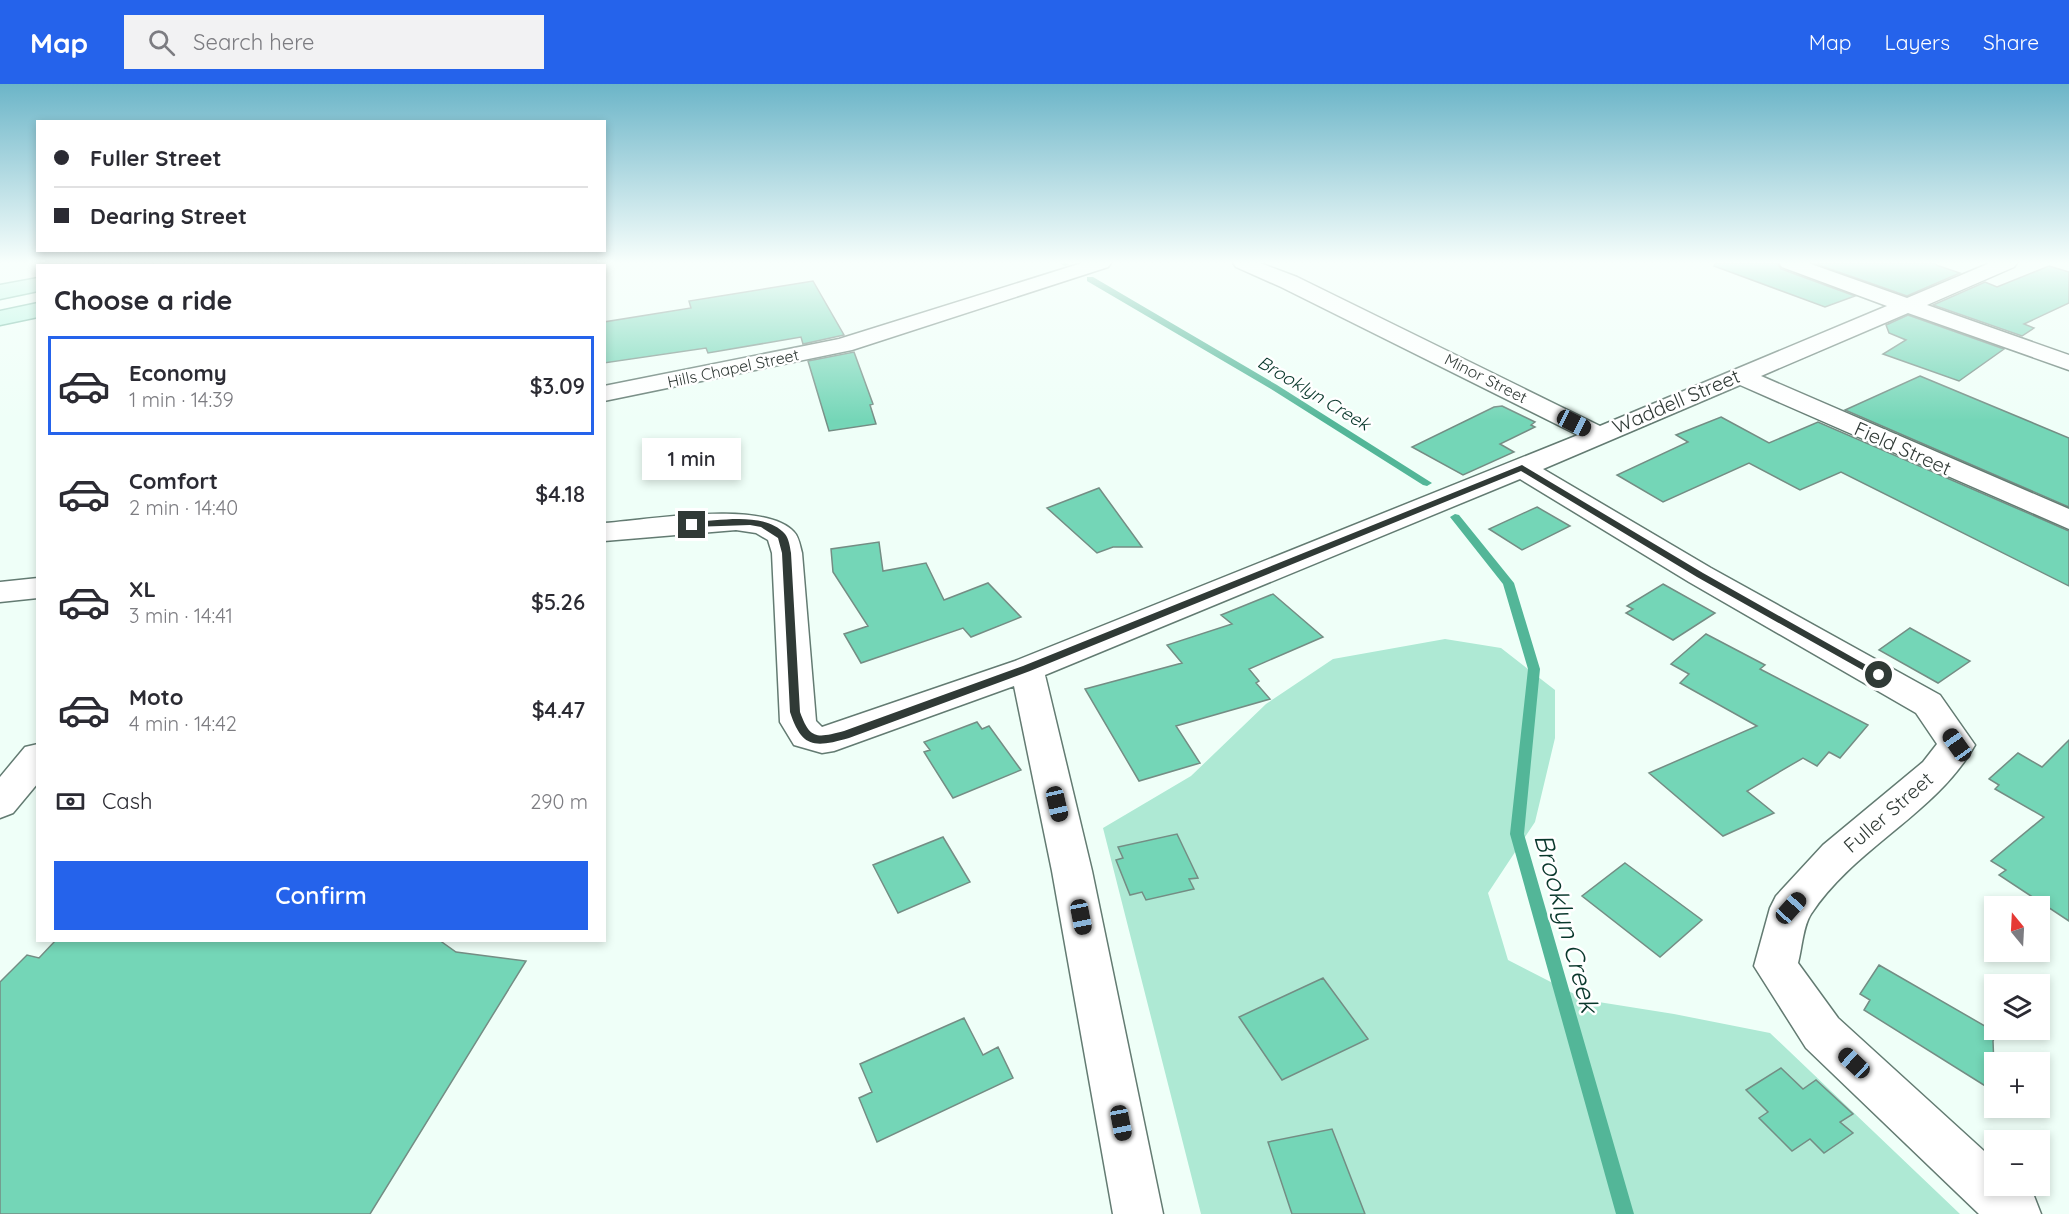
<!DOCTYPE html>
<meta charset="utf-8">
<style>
:root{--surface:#fff;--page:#f2f2f3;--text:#2b2b33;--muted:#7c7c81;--line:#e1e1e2;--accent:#2563eb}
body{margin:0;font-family:Quicksand,sans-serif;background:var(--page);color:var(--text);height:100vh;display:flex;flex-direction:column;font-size:22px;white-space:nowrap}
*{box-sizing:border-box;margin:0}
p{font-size:20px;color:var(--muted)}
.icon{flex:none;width:33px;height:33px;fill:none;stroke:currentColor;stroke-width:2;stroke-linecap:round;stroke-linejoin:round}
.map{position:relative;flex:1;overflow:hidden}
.panel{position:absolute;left:36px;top:180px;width:570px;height:678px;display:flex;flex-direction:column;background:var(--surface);border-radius:0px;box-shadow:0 3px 9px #0003}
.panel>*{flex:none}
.guide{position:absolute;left:36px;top:36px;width:570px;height:132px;border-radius:0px;box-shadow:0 3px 9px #0003;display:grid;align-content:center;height:132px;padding:0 18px;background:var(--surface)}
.needle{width:39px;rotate:342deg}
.buttons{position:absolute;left:1984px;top:812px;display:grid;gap:12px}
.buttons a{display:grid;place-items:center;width:66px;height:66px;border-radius:0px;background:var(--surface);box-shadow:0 3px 9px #0003;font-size:30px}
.end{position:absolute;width:27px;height:27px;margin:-14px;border:8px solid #303a36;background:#fff;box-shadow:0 0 0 3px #fff}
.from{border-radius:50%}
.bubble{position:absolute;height:42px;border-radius:0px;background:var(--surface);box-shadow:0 3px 9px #0003;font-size:20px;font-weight:600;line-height:42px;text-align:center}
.car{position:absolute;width:18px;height:36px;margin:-18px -9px;border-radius:8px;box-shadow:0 0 4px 2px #0007;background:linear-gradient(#222 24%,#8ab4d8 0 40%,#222 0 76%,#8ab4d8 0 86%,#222 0)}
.guide b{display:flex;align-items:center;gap:21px;height:57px;font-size:22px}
.guide b+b{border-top:2px solid var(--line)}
.guide i{width:15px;height:15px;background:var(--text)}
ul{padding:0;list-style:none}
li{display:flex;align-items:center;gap:18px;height:99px;margin:0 12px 9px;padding:0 6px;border:3px solid transparent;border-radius:0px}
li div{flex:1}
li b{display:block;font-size:22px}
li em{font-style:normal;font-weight:600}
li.active{border-color:var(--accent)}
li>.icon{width:54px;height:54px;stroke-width:1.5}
h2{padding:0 18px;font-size:27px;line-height:72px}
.pay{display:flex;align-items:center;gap:15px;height:66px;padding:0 18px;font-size:22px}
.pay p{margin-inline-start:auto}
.cta{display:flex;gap:12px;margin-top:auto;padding:12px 18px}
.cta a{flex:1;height:69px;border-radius:0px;background:var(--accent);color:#fff;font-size:24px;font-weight:600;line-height:69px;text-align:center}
header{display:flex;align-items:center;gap:36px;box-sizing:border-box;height:84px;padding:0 30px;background:var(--accent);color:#fff}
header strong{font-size:28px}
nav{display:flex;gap:33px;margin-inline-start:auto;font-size:21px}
.search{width:420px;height:54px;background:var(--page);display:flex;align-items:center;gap:15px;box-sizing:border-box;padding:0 21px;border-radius:0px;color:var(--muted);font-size:22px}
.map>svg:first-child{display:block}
.green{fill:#aee9d4}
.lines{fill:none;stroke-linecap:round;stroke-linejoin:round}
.stream{fill:#53b698;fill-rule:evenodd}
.building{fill:#74d6b7;stroke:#748d84;stroke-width:1.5}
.minor-casing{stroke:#637b72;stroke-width:3}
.major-casing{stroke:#64b098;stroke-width:3}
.minor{fill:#fff;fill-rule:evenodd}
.major{fill:#b3f5e0;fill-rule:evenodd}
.route{fill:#303a36}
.labels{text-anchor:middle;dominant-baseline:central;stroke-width:5;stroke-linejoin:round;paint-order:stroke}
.far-street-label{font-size:16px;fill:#303a36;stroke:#fff}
.far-water-label{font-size:18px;font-style:italic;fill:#08372b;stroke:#fff}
.street-label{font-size:20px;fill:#303a36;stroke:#fff}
.near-water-label{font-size:26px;font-style:italic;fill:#08372b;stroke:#fff}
</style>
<header>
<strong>Map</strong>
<div class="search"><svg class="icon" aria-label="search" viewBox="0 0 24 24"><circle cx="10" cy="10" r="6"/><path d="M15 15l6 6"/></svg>Search here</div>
<nav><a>Map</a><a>Layers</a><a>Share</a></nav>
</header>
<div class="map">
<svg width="2069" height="1130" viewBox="0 0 2069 1130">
<rect width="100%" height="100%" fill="#effff8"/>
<path class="green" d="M 1445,555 L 1501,564 L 1555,606 L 1555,654 L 1535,738 L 1488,809 L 1508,876 L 1586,916 L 1674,930 L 1770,949 L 1960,1130 L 1201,1130 L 1103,744 L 1191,692 L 1266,620 L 1333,575 Z"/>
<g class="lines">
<path class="stream" d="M 1059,179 L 1068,179 L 1069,180 L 1065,182 Z
M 1087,193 L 1093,193 L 1277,301 L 1432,399 L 1427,402 L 1423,401 L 1271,305 L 1087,197 Z
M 1455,430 L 1459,431 L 1514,499 L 1540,585 L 1524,750 L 1634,1130 L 1616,1130 L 1510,750 L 1528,585 L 1503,500 L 1450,433 Z"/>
</g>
<path class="building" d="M 1715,179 L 1777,179 L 1781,185 L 1855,212 L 1825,223 L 1714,182 Z
M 1813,179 L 1936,179 L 1936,181 L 1960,189 L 1907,212 Z
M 2049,182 L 2069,188 L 2069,219 L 2024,240 L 2034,244 L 2022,252 L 1933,221 L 1985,198 L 1997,203 Z
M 813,197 L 844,251 L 803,260 L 801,253 L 708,269 L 706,264 L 604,279 L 604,238 L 691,224 L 689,217 Z
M 1908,231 L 2004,265 L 1959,297 L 1883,270 L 1906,256 L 1889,249 L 1886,241 Z
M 854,268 L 873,320 L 870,321 L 876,340 L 829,347 L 808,277 Z
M 1920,292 L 2069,354 L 2069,423 L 1845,326 Z
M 1502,322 L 1535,338 L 1531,341 L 1535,343 L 1500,360 L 1514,368 L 1463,391 L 1412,363 L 1494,323 Z
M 1721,333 L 1769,359 L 1818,338 L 2069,447 L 2069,502 L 1841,388 L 1800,406 L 1749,379 L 1663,418 L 1617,391 L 1688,358 L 1676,351 Z
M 1099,404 L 1142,463 L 1113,463 L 1097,469 L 1047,424 Z
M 1537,423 L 1570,442 L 1522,466 L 1489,445 Z
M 879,458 L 883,487 L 926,479 L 944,516 L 988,499 L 1021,533 L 971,553 L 963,544 L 861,579 L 844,550 L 868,542 L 833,488 L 831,465 Z
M 1663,500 L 1715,529 L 1673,556 L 1626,529 L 1633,525 L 1627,522 Z
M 1273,510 L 1323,553 L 1249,585 L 1259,597 L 1256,599 L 1270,615 L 1176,642 L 1200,679 L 1139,697 L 1085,605 L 1182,579 L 1167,561 L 1232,540 L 1221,531 Z
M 1910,544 L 1970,577 L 1938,599 L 1879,566 Z
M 1706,550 L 1765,581 L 1760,585 L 1868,641 L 1840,674 L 1829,668 L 1817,682 L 1803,674 L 1747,707 L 1774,729 L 1723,752 L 1649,689 L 1757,642 L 1680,599 L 1689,590 L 1671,580 Z
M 977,638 L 982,645 L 989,642 L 1021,686 L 953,714 L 924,668 L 930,666 L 924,658 Z
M 2069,656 L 2069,837 L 1999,791 L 2006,786 L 1991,777 L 2044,733 L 1995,705 L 1999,701 L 1989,695 L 2018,669 L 2042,683 Z
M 1177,750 L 1198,794 L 1189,795 L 1194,805 L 1146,816 L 1142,808 L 1130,811 L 1116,776 L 1123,774 L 1118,763 Z
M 943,753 L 970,798 L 898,829 L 873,781 Z
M 1625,779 L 1702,836 L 1660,873 L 1582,812 Z
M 56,856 L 439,856 L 456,868 L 526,877 L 370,1130 L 0,1130 L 0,898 L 27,871 L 39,874 Z
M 1879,881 L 1997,949 L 1993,957 L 1995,1008 L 1864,926 L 1870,916 L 1860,910 Z
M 1323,894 L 1368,955 L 1282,996 L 1239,933 Z
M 964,934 L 983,971 L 998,963 L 1013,994 L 877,1058 L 859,1014 L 872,1008 L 860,980 Z
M 1781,984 L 1803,1005 L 1816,996 L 1853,1030 L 1840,1038 L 1853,1049 L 1824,1069 L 1810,1055 L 1792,1067 L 1759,1034 L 1768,1028 L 1746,1006 Z
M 1332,1045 L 1365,1130 L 1292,1130 L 1268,1058 Z"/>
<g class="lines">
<defs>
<path id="minor" d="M 467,179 L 492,179 L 491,182 L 465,182 Z
M 1082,179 L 1111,179 L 1108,183 L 852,266 L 604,317 L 604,302 L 839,255 Z
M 1233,179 L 1260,179 L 1297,193 L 1600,342 L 1887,222 L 1782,183 L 1779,179 L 1808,179 L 1907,214 L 1990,179 L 2017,179 L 2014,183 L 1927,221 L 2069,271 L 2069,286 L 1908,229 L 1761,292 L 2069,425 L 2069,445 L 1740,301 L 1543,385 L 1711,484 L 1940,611 L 1975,661 C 1936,730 1855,763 1811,830 C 1803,842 1802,864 1798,879 L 1838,934 L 1995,1077 L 1995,1101 L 2022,1101 L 2034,1112 L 2041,1130 L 1979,1130 L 1806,964 L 1754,882 L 1770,824 L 1776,812 L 1823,761 L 1923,678 L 1937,660 L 1916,629 L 1689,498 L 1520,395 L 1045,591 L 1092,787 L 1163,1130 L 1113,1130 L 1052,787 L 1014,602 L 834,667 L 822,669 L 794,661 L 780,638 L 772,469 L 768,456 L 756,449 L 736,446 L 604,457 L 604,439 C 646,436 765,415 794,448 C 799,453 800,462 802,469 L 816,637 L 822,643 L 1015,577 L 1578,351 L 1281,203 L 1236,183 Z
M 38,494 L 38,514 L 0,518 L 0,498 Z
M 38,660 L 38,699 L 13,729 L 0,734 L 0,693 L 25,663 Z"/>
<path id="major" d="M 121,179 L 153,179 L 152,182 L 119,182 Z
M 237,179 L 268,179 L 267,182 L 235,182 Z
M 38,194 L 38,207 L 0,215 L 0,201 Z
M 38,219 L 38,233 L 0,241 L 0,227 Z"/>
</defs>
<use href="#minor" class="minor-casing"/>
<use href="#major" class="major-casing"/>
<use href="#minor" class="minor"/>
<use href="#major" class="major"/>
</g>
<linearGradient id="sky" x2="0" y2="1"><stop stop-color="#6cb5c8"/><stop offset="0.53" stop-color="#f8fffc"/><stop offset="1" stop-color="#f8fffc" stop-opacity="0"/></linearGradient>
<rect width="2069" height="337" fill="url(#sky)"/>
<path class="route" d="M 1522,381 L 1703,489 L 1884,591 L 1882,593 L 1875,593 L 1697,493 L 1521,387 L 1030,587 L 849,654 C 814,664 802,664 790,628 L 782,469 L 778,454 L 761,443 L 750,441 L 692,443 L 688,441 L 692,438 C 720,437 764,427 785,450 C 789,455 790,463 791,469 L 800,628 C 810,656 817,654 844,647 L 1023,582 Z"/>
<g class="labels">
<g class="far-street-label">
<text transform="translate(733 284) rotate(-12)">Hills Chapel Street</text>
<text transform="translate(1486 294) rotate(27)">Minor Street</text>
</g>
<g class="far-water-label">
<text transform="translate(1314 309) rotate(31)">Brooklyn Creek</text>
</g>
<g class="street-label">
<text transform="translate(1676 317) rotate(-23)">Waddell Street</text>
<text transform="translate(1903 364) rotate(24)">Field Street</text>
<text transform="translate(1888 728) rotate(-41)">Fuller Street</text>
</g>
<g class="near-water-label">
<text transform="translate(1567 839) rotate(75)">Brooklyn Creek</text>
</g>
</g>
</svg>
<div class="buttons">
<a><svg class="needle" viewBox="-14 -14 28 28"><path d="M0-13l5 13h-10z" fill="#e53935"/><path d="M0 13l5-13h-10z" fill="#7c7c81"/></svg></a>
<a><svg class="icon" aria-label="layers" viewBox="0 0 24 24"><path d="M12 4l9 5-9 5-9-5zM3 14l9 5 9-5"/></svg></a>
<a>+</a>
<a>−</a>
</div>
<i class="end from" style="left:1879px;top:591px"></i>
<i class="end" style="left:692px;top:441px"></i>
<div class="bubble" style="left:642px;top:354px;width:99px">1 min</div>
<i class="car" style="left:1574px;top:339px;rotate:117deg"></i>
<i class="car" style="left:1957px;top:661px;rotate:325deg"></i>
<i class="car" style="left:1057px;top:720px;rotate:167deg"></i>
<i class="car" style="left:1791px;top:824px;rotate:42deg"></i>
<i class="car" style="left:1081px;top:833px;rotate:169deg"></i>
<i class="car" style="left:1854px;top:979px;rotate:313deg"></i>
<i class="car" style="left:1121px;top:1039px;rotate:169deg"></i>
<div class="guide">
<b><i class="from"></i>Fuller Street</b>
<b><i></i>Dearing Street</b>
</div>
<section class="panel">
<h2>Choose a ride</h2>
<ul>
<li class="active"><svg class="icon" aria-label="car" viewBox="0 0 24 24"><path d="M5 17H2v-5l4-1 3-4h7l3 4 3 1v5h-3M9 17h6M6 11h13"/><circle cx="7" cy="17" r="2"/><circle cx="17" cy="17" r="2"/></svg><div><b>Economy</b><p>1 min · 14:39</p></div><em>$3.09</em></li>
<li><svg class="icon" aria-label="car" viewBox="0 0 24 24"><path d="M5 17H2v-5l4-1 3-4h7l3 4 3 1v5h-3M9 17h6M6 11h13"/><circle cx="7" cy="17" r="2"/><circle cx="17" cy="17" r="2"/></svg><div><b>Comfort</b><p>2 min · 14:40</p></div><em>$4.18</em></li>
<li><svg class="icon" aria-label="car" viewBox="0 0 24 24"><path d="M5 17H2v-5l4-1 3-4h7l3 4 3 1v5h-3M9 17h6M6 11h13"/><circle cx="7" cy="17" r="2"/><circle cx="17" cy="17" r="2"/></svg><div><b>XL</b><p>3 min · 14:41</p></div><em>$5.26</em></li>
<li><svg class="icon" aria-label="car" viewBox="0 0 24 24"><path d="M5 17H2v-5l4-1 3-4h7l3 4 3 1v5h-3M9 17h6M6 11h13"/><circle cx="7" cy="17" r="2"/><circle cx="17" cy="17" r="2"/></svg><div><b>Moto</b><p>4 min · 14:42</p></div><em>$4.47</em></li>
</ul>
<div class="pay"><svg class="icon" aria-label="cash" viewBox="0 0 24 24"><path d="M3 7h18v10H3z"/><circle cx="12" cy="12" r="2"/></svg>Cash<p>290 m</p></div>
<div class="cta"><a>Confirm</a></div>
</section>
</div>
